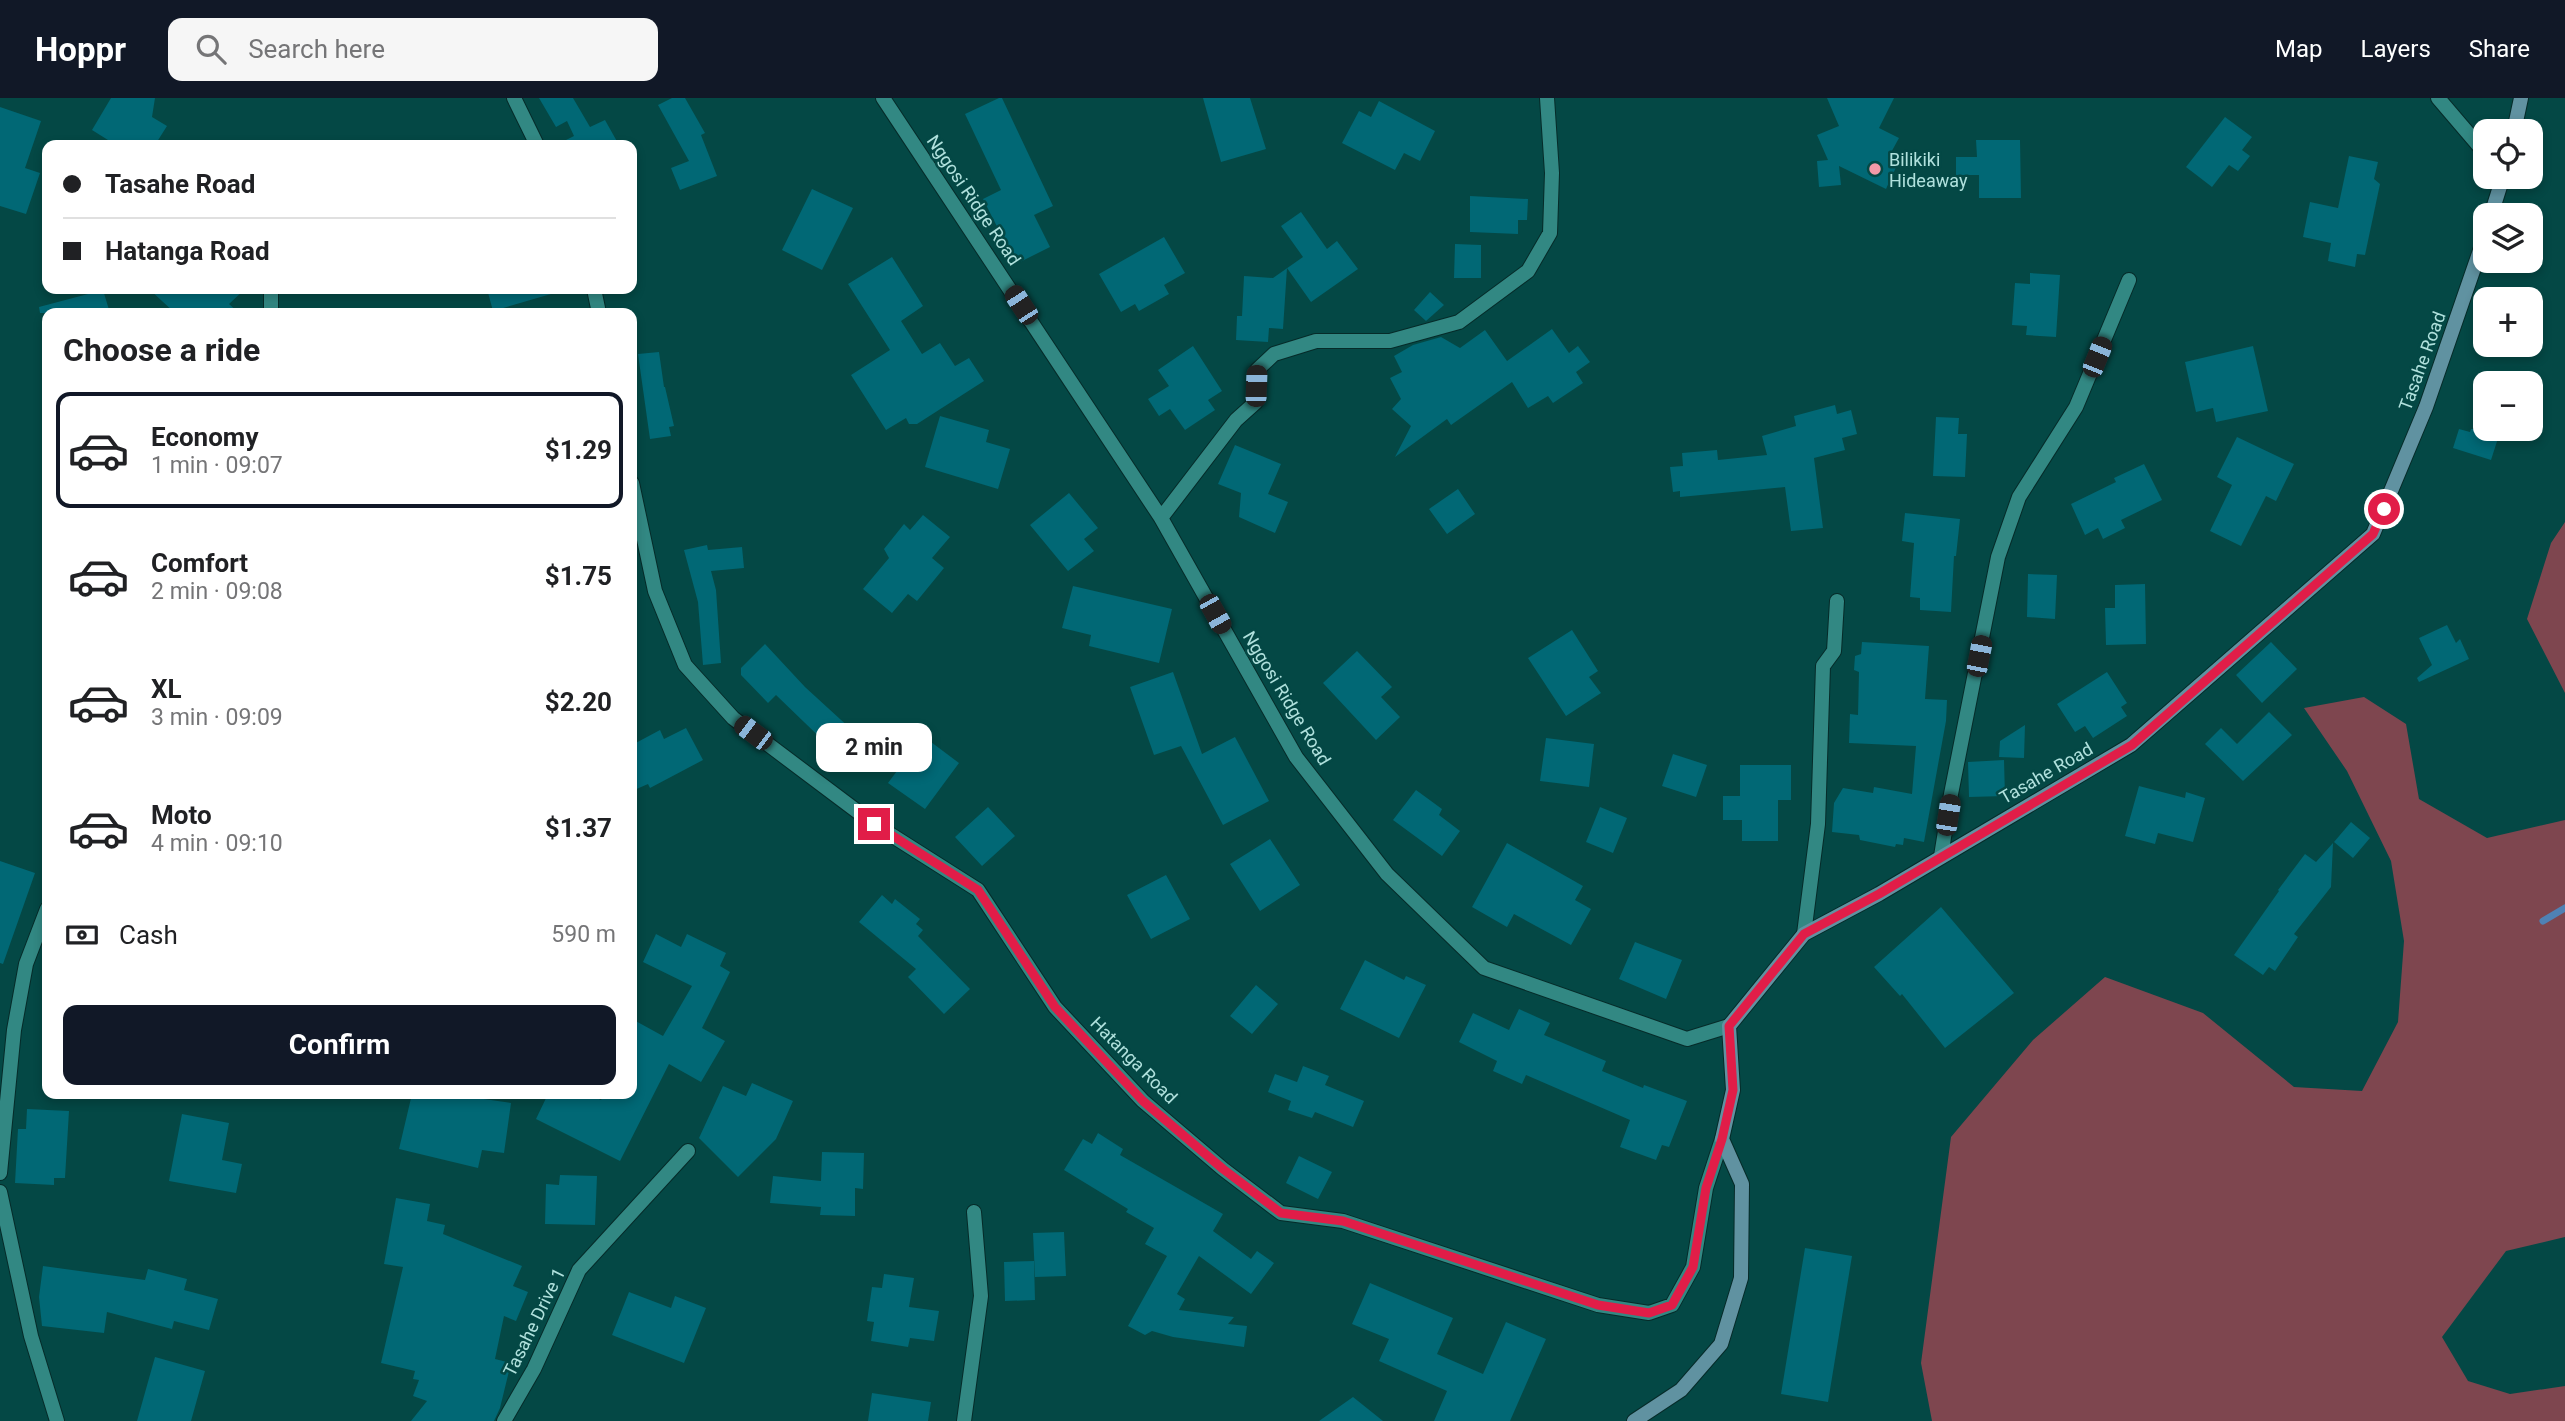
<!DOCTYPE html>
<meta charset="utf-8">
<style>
:root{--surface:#fff;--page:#f6f6f6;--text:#202124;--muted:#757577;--line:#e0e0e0;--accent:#111827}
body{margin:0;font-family:Roboto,sans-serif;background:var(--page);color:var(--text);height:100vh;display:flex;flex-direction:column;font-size:26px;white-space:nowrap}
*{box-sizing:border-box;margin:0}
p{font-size:23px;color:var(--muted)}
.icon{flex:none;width:38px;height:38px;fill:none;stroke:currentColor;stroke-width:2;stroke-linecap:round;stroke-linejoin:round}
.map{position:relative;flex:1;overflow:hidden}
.drawer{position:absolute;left:42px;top:210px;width:595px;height:791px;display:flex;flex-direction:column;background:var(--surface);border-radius:14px;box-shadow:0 4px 10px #0003}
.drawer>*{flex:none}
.top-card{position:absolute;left:42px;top:42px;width:595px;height:154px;border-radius:14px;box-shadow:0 4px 10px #0003;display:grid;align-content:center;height:154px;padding:0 21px;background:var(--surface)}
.tools{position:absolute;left:2473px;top:21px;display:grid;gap:14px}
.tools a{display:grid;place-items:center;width:70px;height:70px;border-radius:14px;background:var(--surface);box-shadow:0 4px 10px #0003;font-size:35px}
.end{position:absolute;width:32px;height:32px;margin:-16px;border:9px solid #e11d48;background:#fff;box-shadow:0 0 0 4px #fff}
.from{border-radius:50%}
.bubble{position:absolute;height:49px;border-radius:14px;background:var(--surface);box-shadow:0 4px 10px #0003;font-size:23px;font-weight:700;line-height:49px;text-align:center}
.car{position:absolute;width:21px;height:42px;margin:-21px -10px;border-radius:9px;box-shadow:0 0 5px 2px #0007;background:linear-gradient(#222 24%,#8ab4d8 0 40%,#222 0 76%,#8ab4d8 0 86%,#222 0)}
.top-card b{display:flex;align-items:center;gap:24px;height:66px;font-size:26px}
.top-card b+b{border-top:2px solid var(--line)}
.top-card i{width:18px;height:18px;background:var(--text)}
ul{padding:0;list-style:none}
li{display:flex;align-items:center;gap:21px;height:116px;margin:0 14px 10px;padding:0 7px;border:4px solid transparent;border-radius:14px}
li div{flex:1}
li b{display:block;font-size:26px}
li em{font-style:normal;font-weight:700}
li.selected{border-color:var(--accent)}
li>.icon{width:63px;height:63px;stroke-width:1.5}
h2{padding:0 21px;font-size:32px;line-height:84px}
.pay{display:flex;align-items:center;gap:18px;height:77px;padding:0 21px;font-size:26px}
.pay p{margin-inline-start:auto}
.primary-button{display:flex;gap:14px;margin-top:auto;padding:14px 21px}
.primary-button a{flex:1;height:80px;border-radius:14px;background:var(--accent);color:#fff;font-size:28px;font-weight:700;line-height:80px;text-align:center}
header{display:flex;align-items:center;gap:42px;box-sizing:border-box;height:98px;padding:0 35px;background:var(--accent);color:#fff}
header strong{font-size:33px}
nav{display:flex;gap:38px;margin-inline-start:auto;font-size:24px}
.search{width:490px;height:63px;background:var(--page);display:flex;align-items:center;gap:18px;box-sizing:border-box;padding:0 24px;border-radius:14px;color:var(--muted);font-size:26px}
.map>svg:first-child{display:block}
.green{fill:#7e464f}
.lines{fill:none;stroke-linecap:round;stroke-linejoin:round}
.stream{stroke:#4f81b4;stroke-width:7}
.building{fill:#016875}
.street-casing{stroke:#062b29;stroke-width:16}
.secondary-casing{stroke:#062b29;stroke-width:16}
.street{stroke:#328883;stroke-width:14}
.secondary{stroke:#6092a1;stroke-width:14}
.route{stroke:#e11d48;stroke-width:9}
.poi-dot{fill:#f39aa8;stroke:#044845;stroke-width:2.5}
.labels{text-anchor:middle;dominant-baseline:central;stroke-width:5;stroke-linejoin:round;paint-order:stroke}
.poi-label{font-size:18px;fill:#b0e1dd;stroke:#044845;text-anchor:start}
.street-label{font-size:18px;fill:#b0e1dd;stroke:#044845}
</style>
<header>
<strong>Hoppr</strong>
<div class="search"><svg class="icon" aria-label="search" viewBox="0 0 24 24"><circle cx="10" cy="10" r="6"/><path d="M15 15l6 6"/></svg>Search here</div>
<nav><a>Map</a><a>Layers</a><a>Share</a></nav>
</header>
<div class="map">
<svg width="2565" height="1323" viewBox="0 0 2565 1323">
<rect width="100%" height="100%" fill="#044845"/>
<path class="green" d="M 2565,424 L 2565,595 L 2527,521 L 2551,445 Z
M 2364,599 L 2406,626 L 2419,701 L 2487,740 L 2565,722 L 2565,1139 L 2506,1153 L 2442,1239 L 2468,1283 L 2510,1296 L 2565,1288 L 2565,1323 L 1932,1323 L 1921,1265 L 1951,1039 L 2033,942 L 2105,879 L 2203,915 L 2294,989 L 2362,993 L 2398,924 L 2404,843 L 2391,763 L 2347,673 L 2304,610 Z"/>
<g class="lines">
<path class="stream" d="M 2543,823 L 2565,810"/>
</g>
<path class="building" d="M 111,0 L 155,0 L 152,19 L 167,28 L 155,47 L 116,47 L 92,32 Z
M 539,0 L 573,0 L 590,29 L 605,22 L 619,47 L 556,47 L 574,38 L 567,23 L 556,29 Z
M 672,0 L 685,0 L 705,35 L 701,37 L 717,78 L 680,92 L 671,70 L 689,63 L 658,7 Z
M 999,0 L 1002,0 L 1053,108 L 1034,117 L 1050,149 L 1016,166 L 983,101 L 1001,92 L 965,16 Z
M 1203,0 L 1250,0 L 1266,51 L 1221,64 Z
M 1827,0 L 1894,0 L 1879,30 L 1899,40 L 1888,60 L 1898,65 L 1886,91 L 1839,68 L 1841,87 L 1819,89 L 1817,63 L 1828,62 L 1817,37 L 1839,28 Z
M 1379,3 L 1435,33 L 1420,63 L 1404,55 L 1395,72 L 1342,45 L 1359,13 L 1371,19 Z
M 0,9 L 41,23 L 25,70 L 40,75 L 26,116 L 0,108 Z
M 2225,19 L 2252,39 L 2242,52 L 2250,58 L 2238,73 L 2229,67 L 2212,89 L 2186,69 Z
M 1976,42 L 2020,42 L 2021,100 L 1979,100 L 1979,77 L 1956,77 L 1956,59 L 1977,59 Z
M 2349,58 L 2378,64 L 2374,81 L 2380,86 L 2365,157 L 2357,156 L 2355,169 L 2328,163 L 2331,145 L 2303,139 L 2310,104 L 2338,110 Z
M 812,91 L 853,110 L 822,172 L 782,152 Z
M 1470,98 L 1528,101 L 1527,122 L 1518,122 L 1518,136 L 1470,134 Z
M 1301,114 L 1327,151 L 1337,143 L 1358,171 L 1311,204 L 1287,170 L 1283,231 L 1269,230 L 1268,244 L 1236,242 L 1237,218 L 1242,218 L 1244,178 L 1273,180 L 1303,159 L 1281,128 Z
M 1164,139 L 1185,175 L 1164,187 L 1169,196 L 1139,213 L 1135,206 L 1121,214 L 1099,176 Z
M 1455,146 L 1481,147 L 1481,180 L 1454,180 Z
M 892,159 L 923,208 L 901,223 L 922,256 L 940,245 L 955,268 L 969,260 L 984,283 L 917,326 L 909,326 L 906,320 L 886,332 L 851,277 L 890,252 L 848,186 Z
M 2030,175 L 2060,177 L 2056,239 L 2026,237 L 2027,228 L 2012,227 L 2015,185 L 2030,186 Z
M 149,191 L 245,191 L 229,206 L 239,215 L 175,215 Z
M 487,191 L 551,191 L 551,196 L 493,213 Z
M 103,192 L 110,215 L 40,215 L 39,209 Z
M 1430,194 L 1444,207 L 1426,223 L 1414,212 Z
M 1552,231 L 1569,255 L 1578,248 L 1590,264 L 1576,274 L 1583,285 L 1553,305 L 1548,298 L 1528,310 L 1512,284 L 1451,327 L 1447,321 L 1395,359 L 1411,328 L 1392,311 L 1401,301 L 1390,280 L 1402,274 L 1394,258 L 1413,247 L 1441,239 L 1460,250 L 1485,232 L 1507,263 Z
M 1193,248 L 1222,293 L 1208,302 L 1215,312 L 1185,332 L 1170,311 L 1159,318 L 1148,301 L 1169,288 L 1158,272 Z
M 2253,248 L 2268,313 L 2216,324 L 2213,310 L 2196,314 L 2185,264 Z
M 659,254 L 664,289 L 665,289 L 674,328 L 669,329 L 671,338 L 650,341 L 638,256 Z
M 1835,307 L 1837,316 L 1851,312 L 1857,336 L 1842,340 L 1845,352 L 1814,360 L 1823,430 L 1791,433 L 1785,389 L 1680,399 L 1680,393 L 1673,394 L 1670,369 L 1683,368 L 1682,355 L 1717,352 L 1718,362 L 1767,357 L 1762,338 L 1796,328 L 1794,318 Z
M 940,318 L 989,332 L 986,344 L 1010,351 L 998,391 L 925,369 Z
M 1936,319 L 1959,320 L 1958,336 L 1967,336 L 1965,379 L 1933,378 Z
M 2459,331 L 2470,334 L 2471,331 L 2501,331 L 2491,362 L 2453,350 Z
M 2237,339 L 2294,366 L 2276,403 L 2266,398 L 2241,448 L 2210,433 L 2232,387 L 2217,379 Z
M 1235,347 L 1281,366 L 1268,396 L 1288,404 L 1275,435 L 1239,419 L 1241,395 L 1218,386 Z
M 2144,366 L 2162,402 L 2121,422 L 2125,430 L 2103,441 L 2098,430 L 2085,437 L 2071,406 L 2116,384 L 2114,380 Z
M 1458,391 L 1475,416 L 1447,436 L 1429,411 Z
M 1069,395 L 1098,430 L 1084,441 L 1094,453 L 1068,473 L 1030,427 Z
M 1905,415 L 1960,421 L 1956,458 L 1954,458 L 1951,514 L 1920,512 L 1920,500 L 1910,499 L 1914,445 L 1902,443 Z
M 923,417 L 950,439 L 932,460 L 944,470 L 917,503 L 908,496 L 892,515 L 863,491 L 889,460 L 884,451 L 904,426 L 910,432 Z
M 707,447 L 708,452 L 742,449 L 744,470 L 711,473 L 716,492 L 721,565 L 703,567 L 698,504 L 684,452 Z
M 2028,476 L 2057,477 L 2055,521 L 2027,519 Z
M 2145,486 L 2146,546 L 2106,547 L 2105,510 L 2115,510 L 2115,487 Z
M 1073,488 L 1172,511 L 1159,565 L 1089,548 L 1091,537 L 1062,530 Z
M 2447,527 L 2456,545 L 2460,541 L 2469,561 L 2419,584 L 2417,580 L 2432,567 L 2419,540 Z
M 1572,532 L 1598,573 L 1589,579 L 1601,595 L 1566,618 L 1528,560 Z
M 1862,544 L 1929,548 L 1925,601 L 1947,602 L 1946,623 L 1924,744 L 1904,740 L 1903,747 L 1896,746 L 1895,749 L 1860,742 L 1859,737 L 1832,734 L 1834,705 L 1843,690 L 1873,695 L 1874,689 L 1912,696 L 1916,648 L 1849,645 L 1850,616 L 1858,617 L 1859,574 L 1854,572 L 1855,558 L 1861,556 Z
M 2271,544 L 2297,571 L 2262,605 L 2236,577 Z
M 765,546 L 805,589 L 852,632 L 833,652 L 776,597 L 768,605 L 741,577 L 741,570 Z
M 1357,553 L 1392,589 L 1381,599 L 1400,619 L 1376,642 L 1323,585 Z
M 1173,574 L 1202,656 L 1235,639 L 1269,703 L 1223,727 L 1181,648 L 1154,657 L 1130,589 Z
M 2107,574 L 2127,605 L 2121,609 L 2127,618 L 2093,640 L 2085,628 L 2075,634 L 2057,606 Z
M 2269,614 L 2292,637 L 2243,683 L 2205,646 L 2221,630 L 2237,646 Z
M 2025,627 L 2024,660 L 1999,659 L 2000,643 Z
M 686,630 L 703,662 L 650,690 L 648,686 L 632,693 L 632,647 L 660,632 L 664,641 Z
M 923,638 L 959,665 L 925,711 L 888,685 Z
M 1546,640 L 1594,646 L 1589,689 L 1540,683 Z
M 1673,656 L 1707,667 L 1696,699 L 1662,688 Z
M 2004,662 L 2005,698 L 1969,699 L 1968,664 Z
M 1740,667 L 1791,667 L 1791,702 L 1778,702 L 1778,743 L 1742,743 L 1742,722 L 1723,722 L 1723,698 L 1740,698 Z
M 2139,688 L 2185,700 L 2186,694 L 2205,700 L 2193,744 L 2158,735 L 2155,746 L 2125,738 Z
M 1416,692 L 1442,711 L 1439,717 L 1460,733 L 1442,758 L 1393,722 Z
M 988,709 L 1015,738 L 982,768 L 955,739 Z
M 1600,709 L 1627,720 L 1613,755 L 1586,744 Z
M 2351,724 L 2370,740 L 2353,760 L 2334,744 Z
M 1270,741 L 1300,787 L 1260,813 L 1230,766 Z
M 1507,745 L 1583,788 L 1575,802 L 1591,811 L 1571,847 L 1514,816 L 1507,829 L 1472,809 Z
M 2333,745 L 2331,789 L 2294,836 L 2298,839 L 2275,873 L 2269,869 L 2263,877 L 2234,857 L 2279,793 L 2278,792 L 2305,756 L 2316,764 Z
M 0,763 L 35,775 L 3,866 L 0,865 Z
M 1166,777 L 1190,821 L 1151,841 L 1127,797 Z
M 882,797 L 892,806 L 895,801 L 920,821 L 916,826 L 923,832 L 918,838 L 970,891 L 944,916 L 908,879 L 916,871 L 859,824 Z
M 1941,809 L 2014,895 L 1945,950 L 1902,896 L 1900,898 L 1874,869 Z
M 656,836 L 681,849 L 687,836 L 726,855 L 720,868 L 730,874 L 702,930 L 725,943 L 701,984 L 669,966 L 620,1063 L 536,1021 L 548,996 L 589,996 L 601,1002 L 604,996 L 632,996 L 632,921 L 663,938 L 692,888 L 643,864 Z
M 1635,844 L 1682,862 L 1666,901 L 1619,881 Z
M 1365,862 L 1404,882 L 1406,878 L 1426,887 L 1399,940 L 1340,911 Z
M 1256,887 L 1278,906 L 1252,936 L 1230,918 Z
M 1519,911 L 1550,925 L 1544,937 L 1606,963 L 1602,973 L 1643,990 L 1644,987 L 1687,1003 L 1669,1049 L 1662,1047 L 1656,1062 L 1620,1049 L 1630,1022 L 1526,977 L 1522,986 L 1493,973 L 1497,963 L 1459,944 L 1473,915 L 1509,932 Z
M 1303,968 L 1329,978 L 1325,987 L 1364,1003 L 1353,1029 L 1315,1014 L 1312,1020 L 1288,1012 L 1291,1003 L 1268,994 L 1275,976 L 1297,984 Z
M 752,985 L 793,1003 L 776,1041 L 738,1079 L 699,1040 L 723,988 L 746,998 Z
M 412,996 L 449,996 L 511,1005 L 504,1055 L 482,1052 L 478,1070 L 399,1051 Z
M 27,1011 L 69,1013 L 65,1080 L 54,1080 L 54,1087 L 15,1085 L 18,1031 L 26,1031 Z
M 182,1016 L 229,1025 L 222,1062 L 242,1066 L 236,1095 L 169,1083 Z
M 1098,1035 L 1123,1051 L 1120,1057 L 1223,1116 L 1213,1133 L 1251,1161 L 1257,1153 L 1274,1165 L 1251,1196 L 1199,1158 L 1177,1196 L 1185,1201 L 1179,1212 L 1234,1219 L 1228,1226 L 1247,1228 L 1244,1249 L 1173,1239 L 1152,1233 L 1145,1237 L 1128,1228 L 1167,1158 L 1145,1146 L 1154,1130 L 1126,1114 L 1128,1111 L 1064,1072 L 1083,1041 L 1092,1046 Z
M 822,1054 L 864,1055 L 863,1091 L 855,1090 L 855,1118 L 820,1117 L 821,1109 L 770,1105 L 773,1078 L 821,1083 Z
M 1299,1058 L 1332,1074 L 1318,1101 L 1286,1085 Z
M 560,1077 L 597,1078 L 595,1127 L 545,1126 L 546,1086 L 559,1087 Z
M 396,1100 L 430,1106 L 427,1123 L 445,1127 L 443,1136 L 522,1168 L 513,1188 L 528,1194 L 516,1223 L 504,1218 L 495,1261 L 511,1265 L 500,1310 L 494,1323 L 411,1323 L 427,1303 L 413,1298 L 419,1282 L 413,1281 L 415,1273 L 381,1265 L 403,1169 L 384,1166 Z
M 1064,1134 L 1066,1178 L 1035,1179 L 1033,1135 Z
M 1805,1150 L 1852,1158 L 1828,1304 L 1781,1296 Z
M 1034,1163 L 1035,1202 L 1005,1203 L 1004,1164 Z
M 43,1168 L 145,1182 L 148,1171 L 187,1181 L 184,1192 L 218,1201 L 209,1232 L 174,1223 L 172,1231 L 107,1214 L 104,1235 L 42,1228 L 39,1199 Z
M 884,1176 L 914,1180 L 909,1209 L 939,1213 L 934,1243 L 910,1240 L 908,1249 L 871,1243 L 874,1224 L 867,1223 L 872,1189 L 882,1190 Z
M 1370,1185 L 1453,1220 L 1437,1256 L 1483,1276 L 1506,1224 L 1546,1241 L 1510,1323 L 1434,1323 L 1447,1293 L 1379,1263 L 1389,1241 L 1352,1226 Z
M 629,1194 L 671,1210 L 675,1198 L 706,1210 L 684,1265 L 612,1237 Z
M 155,1259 L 205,1273 L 191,1323 L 137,1323 Z
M 872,1295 L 931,1304 L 928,1323 L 868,1323 Z
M 1353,1299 L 1383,1323 L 1319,1323 Z"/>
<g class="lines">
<defs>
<path id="street" d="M 514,0 L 537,47
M 883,0 L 1161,420 L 1296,659 L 1387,776 L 1484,870 L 1687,941 L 1729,928
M 2438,0 L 2485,55
M 594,191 L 599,215
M 271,215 L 271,191
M 632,385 L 655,493 L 685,567 L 733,620 L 874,726 L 978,792 L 1055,909 L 1143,1003 L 1223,1071 L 1281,1115 L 1343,1123 L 1598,1207 L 1649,1215 L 1672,1207 L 1693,1169 L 1706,1090 L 1722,1041
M 1161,420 L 1236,322 L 1256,304 L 1257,272 L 1274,256 L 1316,243 L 1390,243 L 1459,224 L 1528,173 L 1550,135 L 1552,75 L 1547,0
M 1941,758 L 1951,696 L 1998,459 L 2019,399 L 2076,309 L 2129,182
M 1804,836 L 1818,726 L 1823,568 L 1834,553 L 1837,503
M 0,1075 L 14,932 L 26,866 L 47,811
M 0,1094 L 31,1238 L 57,1323
M 504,1323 L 534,1271 L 579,1172 L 688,1053
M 964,1323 L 981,1198 L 974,1114"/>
<path id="secondary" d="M 2514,33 L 2521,0
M 2491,117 L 2503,79
M 1634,1323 L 1681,1292 L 1721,1246 L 1741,1180 L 1742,1086 L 1722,1041 L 1733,992 L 1729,928 L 1804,836 L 1879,796 L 2131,647 L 2373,436 L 2426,309 L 2485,138"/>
</defs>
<use href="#street" class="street-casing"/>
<use href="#secondary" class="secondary-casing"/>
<use href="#street" class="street"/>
<use href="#secondary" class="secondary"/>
</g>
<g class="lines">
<path class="route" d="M 874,726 L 978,792 L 1055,909 L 1143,1003 L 1223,1071 L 1281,1115 L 1343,1123 L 1598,1207 L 1649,1215 L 1672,1207 L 1693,1169 L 1706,1090 L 1722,1041 L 1733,992 L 1729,928 L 1804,836 L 1879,796 L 2132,647 L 2373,436 L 2384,411"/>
</g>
<circle class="poi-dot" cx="1875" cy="71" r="7"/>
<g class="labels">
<g class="poi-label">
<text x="1889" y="61">Bilikiki<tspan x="1889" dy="21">Hideaway</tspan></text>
</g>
<g class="street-label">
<text transform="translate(974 102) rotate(56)">Nggosi Ridge Road</text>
<text transform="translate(2422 263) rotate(-70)">Tasahe Road</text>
<text transform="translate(1287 600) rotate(59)">Nggosi Ridge Road</text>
<text transform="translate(2046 675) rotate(-30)">Tasahe Road</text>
<text transform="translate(1134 962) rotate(45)">Hatanga Road</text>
<text transform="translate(534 1224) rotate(-64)">Tasahe Drive 1</text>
</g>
</g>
</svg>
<div class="tools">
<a><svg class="icon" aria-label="locate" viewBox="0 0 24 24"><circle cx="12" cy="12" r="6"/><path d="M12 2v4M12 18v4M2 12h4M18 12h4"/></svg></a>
<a><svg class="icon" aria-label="layers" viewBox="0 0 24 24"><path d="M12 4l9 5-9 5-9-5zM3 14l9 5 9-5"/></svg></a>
<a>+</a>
<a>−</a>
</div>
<i class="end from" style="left:2384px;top:411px"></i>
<i class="end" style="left:874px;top:726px"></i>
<div class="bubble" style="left:816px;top:625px;width:116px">2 min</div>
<i class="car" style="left:1021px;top:207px;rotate:327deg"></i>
<i class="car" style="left:2097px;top:259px;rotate:22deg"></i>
<i class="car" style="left:1256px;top:288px;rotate:2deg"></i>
<i class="car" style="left:1215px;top:516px;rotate:151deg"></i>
<i class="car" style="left:1979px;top:558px;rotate:11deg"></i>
<i class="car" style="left:753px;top:635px;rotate:307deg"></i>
<i class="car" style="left:1948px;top:717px;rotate:9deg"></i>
<div class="top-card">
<b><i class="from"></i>Tasahe Road</b>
<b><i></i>Hatanga Road</b>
</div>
<section class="drawer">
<h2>Choose a ride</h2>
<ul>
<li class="selected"><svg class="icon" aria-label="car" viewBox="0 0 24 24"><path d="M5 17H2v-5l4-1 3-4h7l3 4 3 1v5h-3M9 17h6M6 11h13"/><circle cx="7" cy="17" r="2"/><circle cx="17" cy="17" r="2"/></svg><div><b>Economy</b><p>1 min · 09:07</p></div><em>$1.29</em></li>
<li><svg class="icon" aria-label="car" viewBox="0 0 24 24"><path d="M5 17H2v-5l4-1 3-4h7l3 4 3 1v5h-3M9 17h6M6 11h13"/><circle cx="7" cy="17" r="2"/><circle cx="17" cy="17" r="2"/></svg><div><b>Comfort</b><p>2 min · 09:08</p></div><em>$1.75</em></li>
<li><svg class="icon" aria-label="car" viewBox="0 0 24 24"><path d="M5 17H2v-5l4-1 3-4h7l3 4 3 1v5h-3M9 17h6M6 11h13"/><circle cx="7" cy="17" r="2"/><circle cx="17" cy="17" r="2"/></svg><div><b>XL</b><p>3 min · 09:09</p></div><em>$2.20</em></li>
<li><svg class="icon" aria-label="car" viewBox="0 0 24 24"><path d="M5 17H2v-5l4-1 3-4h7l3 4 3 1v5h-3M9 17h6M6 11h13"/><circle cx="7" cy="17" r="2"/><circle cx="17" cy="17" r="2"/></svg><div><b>Moto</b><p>4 min · 09:10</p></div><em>$1.37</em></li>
</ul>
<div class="pay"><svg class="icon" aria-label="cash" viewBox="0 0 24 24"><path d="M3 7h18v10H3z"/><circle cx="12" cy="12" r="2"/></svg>Cash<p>590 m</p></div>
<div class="primary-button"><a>Confirm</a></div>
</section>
</div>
